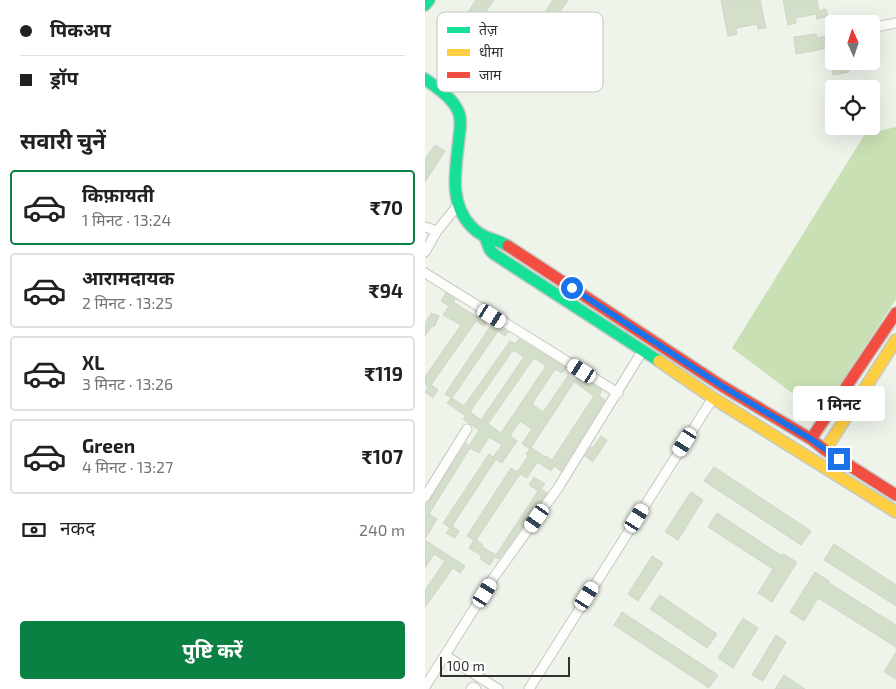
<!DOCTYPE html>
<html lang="hi">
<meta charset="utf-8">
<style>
:root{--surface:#fff;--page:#f6f6f6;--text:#202124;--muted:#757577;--line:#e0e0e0;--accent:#0b8043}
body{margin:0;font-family:"Exo 2","Noto Sans Devanagari",sans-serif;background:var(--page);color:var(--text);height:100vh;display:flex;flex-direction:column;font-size:19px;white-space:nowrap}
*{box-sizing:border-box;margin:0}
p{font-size:16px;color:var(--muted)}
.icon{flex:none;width:28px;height:28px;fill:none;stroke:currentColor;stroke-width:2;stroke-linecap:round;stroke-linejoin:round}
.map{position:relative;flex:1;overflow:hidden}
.details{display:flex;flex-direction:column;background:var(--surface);width:425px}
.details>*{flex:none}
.hud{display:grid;align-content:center;height:110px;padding:0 20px;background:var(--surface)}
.needle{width:32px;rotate:357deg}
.buttons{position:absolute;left:400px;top:15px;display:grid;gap:10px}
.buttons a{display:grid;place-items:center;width:55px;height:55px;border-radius:5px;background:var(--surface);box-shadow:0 5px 20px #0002;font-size:25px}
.scale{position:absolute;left:15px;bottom:12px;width:130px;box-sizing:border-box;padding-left:5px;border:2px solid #30332d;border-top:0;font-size:14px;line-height:18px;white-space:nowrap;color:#30332d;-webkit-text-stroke:4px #fff;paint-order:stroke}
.end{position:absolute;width:22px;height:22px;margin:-11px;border:6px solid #1a73e8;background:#fff;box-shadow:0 0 0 2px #fff}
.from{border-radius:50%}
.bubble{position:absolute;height:35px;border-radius:5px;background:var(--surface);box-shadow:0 5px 20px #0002;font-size:16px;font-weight:700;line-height:35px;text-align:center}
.car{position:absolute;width:15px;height:30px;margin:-15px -8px;border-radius:6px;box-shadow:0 0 4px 1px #0007;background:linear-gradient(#fff 24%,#345 0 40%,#fff 0 76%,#345 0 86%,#fff 0)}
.hud b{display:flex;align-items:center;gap:18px;height:48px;font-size:19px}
.hud b+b{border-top:1px solid var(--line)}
.hud i{width:12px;height:12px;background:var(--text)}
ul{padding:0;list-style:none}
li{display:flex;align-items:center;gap:15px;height:75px;margin:0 10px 8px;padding:0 10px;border:2px solid var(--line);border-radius:5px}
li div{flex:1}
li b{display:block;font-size:19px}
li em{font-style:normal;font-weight:700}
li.on{border-color:var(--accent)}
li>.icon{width:45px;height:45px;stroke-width:1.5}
h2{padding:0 20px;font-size:22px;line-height:60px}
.pay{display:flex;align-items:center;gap:12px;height:55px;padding:0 20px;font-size:19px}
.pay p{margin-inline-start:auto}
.primary-button{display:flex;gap:10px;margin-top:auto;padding:10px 20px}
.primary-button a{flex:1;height:58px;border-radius:5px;background:var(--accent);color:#fff;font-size:20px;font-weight:700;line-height:58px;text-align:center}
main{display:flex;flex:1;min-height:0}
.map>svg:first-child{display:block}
.green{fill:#c9e0b4}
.building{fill:#d4dfc9;stroke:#d0d4cc;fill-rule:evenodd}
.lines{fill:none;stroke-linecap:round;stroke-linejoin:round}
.street-casing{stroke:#c5c9c2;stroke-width:11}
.fast-casing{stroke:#c5c9c2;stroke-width:14}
.slow-casing{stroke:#c5c9c2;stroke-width:14}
.jam-casing{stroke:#c5c9c2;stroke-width:14}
.street{stroke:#fdfdfc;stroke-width:9}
.fast{stroke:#16e098;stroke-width:11}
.slow{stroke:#ffcf43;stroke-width:11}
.jam{stroke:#f24e42;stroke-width:11}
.route{stroke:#1a73e8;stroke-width:6}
.key{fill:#fff;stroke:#c1c2c0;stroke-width:1}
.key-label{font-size:14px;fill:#30332d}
</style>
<main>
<section class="details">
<div class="hud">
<b><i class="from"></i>पिकअप</b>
<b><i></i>ड्रॉप</b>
</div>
<h2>सवारी चुनें</h2>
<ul>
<li class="on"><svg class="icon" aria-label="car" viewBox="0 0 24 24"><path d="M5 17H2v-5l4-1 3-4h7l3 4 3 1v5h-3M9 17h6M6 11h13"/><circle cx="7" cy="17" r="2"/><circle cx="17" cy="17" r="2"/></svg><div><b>किफ़ायती</b><p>1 मिनट · 13:24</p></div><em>₹70</em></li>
<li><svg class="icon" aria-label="car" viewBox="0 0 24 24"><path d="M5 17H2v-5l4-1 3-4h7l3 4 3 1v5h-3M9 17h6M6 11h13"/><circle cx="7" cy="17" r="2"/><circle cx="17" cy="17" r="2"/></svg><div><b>आरामदायक</b><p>2 मिनट · 13:25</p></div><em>₹94</em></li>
<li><svg class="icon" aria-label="car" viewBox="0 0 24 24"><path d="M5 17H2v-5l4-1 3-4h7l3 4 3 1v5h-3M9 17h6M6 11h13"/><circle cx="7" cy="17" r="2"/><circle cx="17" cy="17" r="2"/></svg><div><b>XL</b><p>3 मिनट · 13:26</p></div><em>₹119</em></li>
<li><svg class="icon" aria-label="car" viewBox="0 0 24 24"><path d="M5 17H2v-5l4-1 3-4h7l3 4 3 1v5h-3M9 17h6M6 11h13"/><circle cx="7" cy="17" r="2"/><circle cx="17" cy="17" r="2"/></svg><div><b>Green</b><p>4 मिनट · 13:27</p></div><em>₹107</em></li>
</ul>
<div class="pay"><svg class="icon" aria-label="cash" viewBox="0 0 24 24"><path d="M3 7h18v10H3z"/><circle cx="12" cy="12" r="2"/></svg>नकद<p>240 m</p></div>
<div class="primary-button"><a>पुष्टि करें</a></div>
</section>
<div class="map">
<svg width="471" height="689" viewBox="0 0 471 689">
<rect width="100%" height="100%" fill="#eff4eb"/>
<path class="green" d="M 471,127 L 471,299 L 395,414 L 307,348 L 440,134 Z"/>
<path class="building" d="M 51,0 L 69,0 L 52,25 L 40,16 Z
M 128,0 L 143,0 L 97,69 L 81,58 L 79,61 L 47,39 L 55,27 L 93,53 Z
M 296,0 L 335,0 L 341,28 L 333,29 L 332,24 L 311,28 L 312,34 L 303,36 Z
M 358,0 L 392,0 L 394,11 L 401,9 L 403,16 L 392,19 L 391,14 L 370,18 L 371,23 L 363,25 Z
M 391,34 L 392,38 L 409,35 L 409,47 L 371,54 L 369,37 Z
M 406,61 L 423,61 L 424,72 L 408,75 Z
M 10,145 L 20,151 L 0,182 L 0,159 Z
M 21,293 L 30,299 L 28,302 L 52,317 L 55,314 L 63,320 L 59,326 L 51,321 L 6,385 L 13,390 L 8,398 L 0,392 L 3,387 L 0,384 L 0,377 L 36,325 L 18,315 L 24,306 L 16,301 Z
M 6,313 L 14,316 L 9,327 L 7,326 L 0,336 L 0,324 Z
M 67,324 L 83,332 L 80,336 L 73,331 L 27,398 L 39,406 L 85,341 L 90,344 L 94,339 L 141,368 L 137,373 L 130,369 L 107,404 L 118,412 L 143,376 L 150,381 L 153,376 L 177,390 L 174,396 L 180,400 L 136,471 L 129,466 L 126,471 L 112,462 L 102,478 L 95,474 L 51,540 L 58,545 L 57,547 L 71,555 L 113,491 L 104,485 L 109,477 L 120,484 L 116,489 L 122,493 L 74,559 L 70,557 L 65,565 L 55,559 L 57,556 L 44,548 L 49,540 L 42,536 L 86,468 L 92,472 L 103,456 L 101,454 L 106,447 L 120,457 L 121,456 L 127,460 L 169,396 L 149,382 L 105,449 L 97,444 L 107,429 L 95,421 L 85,436 L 92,441 L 77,463 L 71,459 L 27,526 L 34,531 L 30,538 L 21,533 L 25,528 L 18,523 L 64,454 L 68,457 L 77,445 L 64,437 L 54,453 L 45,448 L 4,514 L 12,519 L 0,539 L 0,504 L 5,500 L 41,443 L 44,446 L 54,430 L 38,419 L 41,416 L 22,403 L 26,398 L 20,394 ZM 88,350 L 99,357 L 56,420 L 45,412 ZM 109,358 L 121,366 L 76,433 L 63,424 Z
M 176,436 L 182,440 L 168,462 L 160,456 L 166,447 L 168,448 Z
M 289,467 L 386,531 L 376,545 L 279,481 Z
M 266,492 L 278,500 L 253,540 L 240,532 Z
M 292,513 L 357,556 L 358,554 L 372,562 L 347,602 L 333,593 L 348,569 L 283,527 Z
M 0,540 L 40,566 L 35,573 L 28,568 L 0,607 L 0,590 L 20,561 L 9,554 L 0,568 Z
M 409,544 L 471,585 L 471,606 L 399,560 Z
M 227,556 L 238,563 L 213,601 L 203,594 Z
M 390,572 L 404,581 L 404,583 L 471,625 L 471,647 L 393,598 L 379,621 L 365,612 Z
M 235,595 L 292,634 L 282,648 L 225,609 Z
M 197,612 L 293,675 L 284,688 L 189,625 Z
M 318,618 L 333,628 L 308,668 L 293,658 Z
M 351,635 L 361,642 L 338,681 L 327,675 Z
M 471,652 L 471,679 L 459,672 Z
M 359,675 L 380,689 L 350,689 Z"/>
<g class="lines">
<defs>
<path id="street" d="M 446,28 L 471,23
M 0,227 L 12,231
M 0,252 L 12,231 L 33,205
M 0,273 L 193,393
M 0,497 L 42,429
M 21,656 L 73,689
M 0,687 L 69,577 L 133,488 L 218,350
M 46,689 L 48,687 L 51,689
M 104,689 L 288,398"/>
<path id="fast" d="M 0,5 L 4,0
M 0,79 C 12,88 27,97 33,111 C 37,119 35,129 34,138 C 31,168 23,202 46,226 C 57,239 70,238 83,246
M 60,237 L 65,250 L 69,254 L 234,361"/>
<path id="slow" d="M 234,361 L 288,398 L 471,512
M 400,450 L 471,340"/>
<path id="jam" d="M 83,246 L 297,386 L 386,439 L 400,450 L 471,495
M 386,439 L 471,313"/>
</defs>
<use href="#street" class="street-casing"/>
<use href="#fast" class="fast-casing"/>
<use href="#slow" class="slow-casing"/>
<use href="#jam" class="jam-casing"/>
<use href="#street" class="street"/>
<use href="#fast" class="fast"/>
<use href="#slow" class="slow"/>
<use href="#jam" class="jam"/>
</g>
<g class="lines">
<path class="route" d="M 147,288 L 297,386 L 386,439 L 414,459"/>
</g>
<rect x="12" y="12" width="166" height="80" rx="8" class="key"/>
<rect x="22" y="27" width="23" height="6" fill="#16e098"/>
<rect x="22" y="49" width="23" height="7" fill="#ffcf43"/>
<rect x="22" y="72" width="23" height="6" fill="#f24e42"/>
<g class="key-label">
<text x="54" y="35">तेज़</text>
<text x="54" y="57">धीमा</text>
<text x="54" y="80">जाम</text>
</g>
</svg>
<div class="buttons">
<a><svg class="needle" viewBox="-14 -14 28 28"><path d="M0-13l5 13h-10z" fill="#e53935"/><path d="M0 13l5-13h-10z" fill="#757577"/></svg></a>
<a><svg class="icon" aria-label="locate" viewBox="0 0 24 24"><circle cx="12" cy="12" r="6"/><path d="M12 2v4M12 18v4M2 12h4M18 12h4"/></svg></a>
</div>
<div class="scale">100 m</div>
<i class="end from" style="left:147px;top:288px"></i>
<i class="end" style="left:414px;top:459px"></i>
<div class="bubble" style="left:368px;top:386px;width:92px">1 मिनट</div>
<i class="car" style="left:67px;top:316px;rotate:122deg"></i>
<i class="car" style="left:157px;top:371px;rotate:302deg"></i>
<i class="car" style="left:260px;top:442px;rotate:212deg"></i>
<i class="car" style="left:112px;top:518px;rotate:215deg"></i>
<i class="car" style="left:212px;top:518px;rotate:32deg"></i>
<i class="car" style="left:60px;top:593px;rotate:32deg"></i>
<i class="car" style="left:162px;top:596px;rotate:32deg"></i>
</div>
</main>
